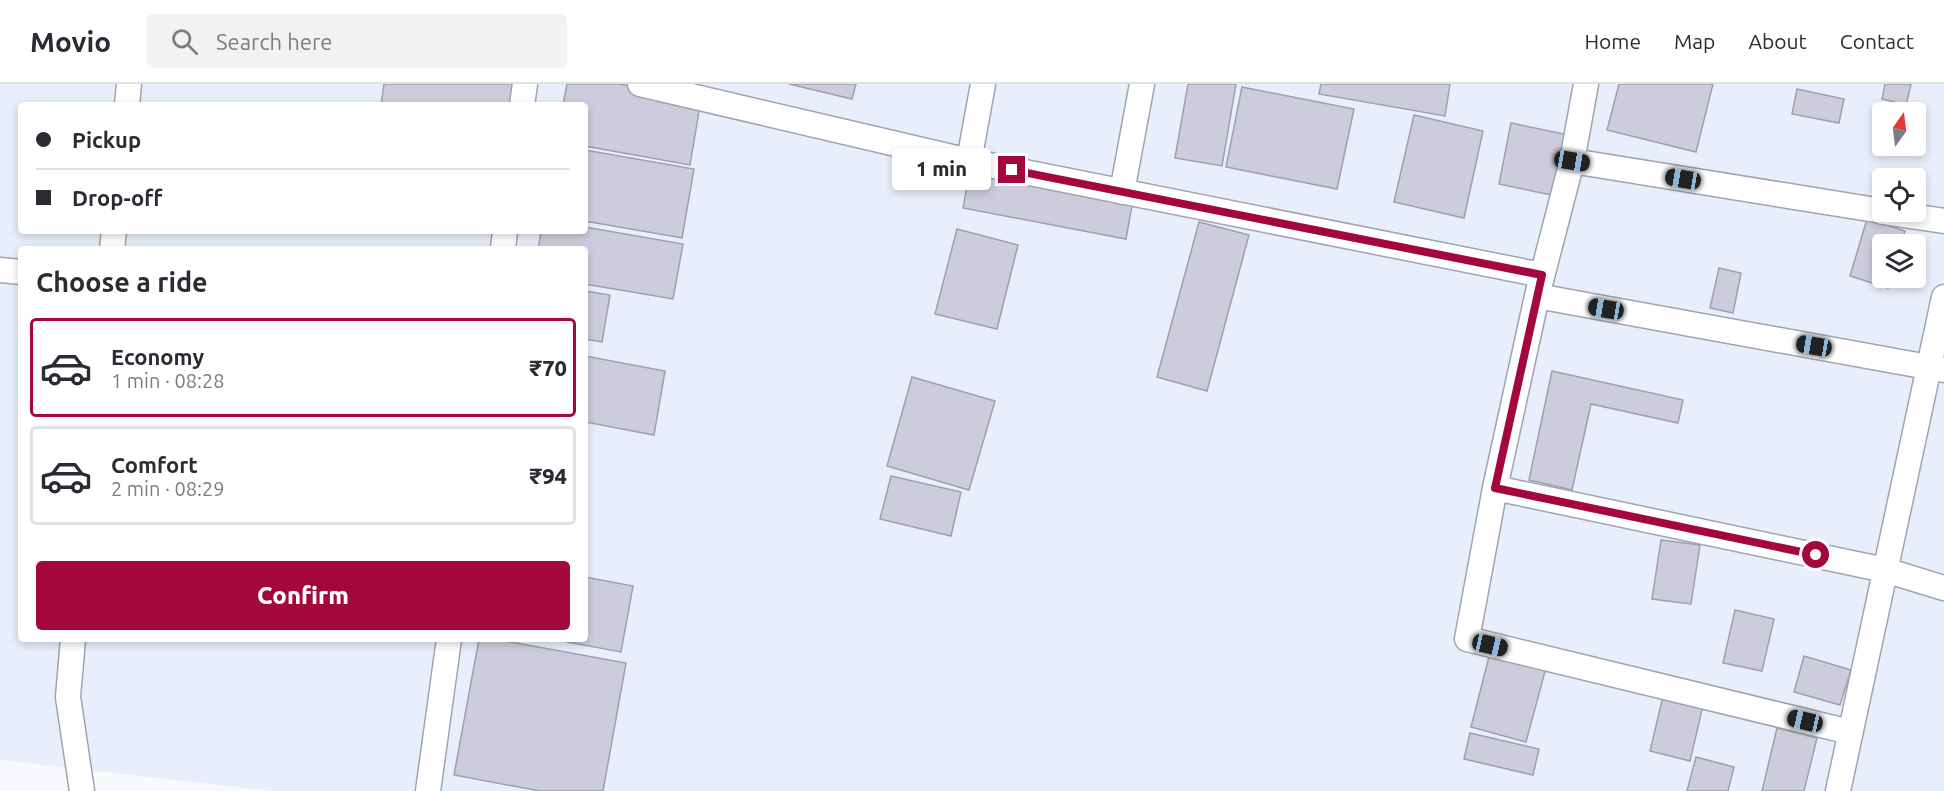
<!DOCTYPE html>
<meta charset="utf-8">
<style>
:root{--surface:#fff;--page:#f2f2f3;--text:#2b2b33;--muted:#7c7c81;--line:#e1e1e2;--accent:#a3073d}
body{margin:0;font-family:Ubuntu,sans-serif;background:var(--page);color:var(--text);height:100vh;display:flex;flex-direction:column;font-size:22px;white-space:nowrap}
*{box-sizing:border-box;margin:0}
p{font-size:20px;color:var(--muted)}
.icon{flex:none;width:33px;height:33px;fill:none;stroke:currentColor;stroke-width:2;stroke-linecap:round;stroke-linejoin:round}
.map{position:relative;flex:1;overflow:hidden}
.drawer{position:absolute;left:18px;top:162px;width:570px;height:396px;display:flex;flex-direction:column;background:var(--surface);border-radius:6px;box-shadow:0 3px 9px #0003}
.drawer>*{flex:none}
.banner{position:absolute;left:18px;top:18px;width:570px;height:132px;border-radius:6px;box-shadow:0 3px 9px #0003;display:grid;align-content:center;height:132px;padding:0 18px;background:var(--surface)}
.needle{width:39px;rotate:14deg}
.controls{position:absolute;left:1872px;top:18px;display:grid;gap:12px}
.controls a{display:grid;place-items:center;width:54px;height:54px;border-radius:6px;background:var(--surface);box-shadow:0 3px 9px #0003;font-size:30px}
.end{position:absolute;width:27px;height:27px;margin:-14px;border:8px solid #a3073d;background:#fff;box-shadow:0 0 0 3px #fff}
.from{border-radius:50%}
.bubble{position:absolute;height:42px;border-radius:6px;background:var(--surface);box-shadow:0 3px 9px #0003;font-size:20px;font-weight:800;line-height:42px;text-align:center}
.car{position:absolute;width:18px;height:36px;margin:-18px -9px;border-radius:8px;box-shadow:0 0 4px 2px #0007;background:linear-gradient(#222 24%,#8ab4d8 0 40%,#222 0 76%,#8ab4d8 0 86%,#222 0)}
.banner b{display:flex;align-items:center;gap:21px;height:57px;font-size:22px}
.banner b+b{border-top:2px solid var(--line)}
.banner i{width:15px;height:15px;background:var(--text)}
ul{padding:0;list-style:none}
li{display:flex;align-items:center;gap:18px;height:99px;margin:0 12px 9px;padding:0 6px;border:3px solid var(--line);border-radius:6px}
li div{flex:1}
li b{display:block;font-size:22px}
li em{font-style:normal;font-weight:800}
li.active{border-color:var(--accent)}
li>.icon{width:54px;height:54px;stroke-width:1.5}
h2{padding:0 18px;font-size:27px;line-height:72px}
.cta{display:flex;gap:12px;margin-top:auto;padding:12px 18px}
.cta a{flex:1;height:69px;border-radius:6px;background:var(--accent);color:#fff;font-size:24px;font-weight:800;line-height:69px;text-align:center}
header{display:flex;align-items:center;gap:36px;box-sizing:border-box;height:84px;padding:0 30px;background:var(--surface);border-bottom:2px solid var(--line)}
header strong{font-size:28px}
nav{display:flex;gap:33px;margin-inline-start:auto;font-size:21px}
.search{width:420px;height:54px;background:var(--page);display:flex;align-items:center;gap:15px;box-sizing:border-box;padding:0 21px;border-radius:6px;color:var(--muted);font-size:22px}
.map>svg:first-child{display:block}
.built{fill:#e9eefc;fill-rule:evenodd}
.building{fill:#cdccdc;stroke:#a09eae;stroke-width:1.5}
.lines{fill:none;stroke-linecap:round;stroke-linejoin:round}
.street-casing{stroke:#9ea4b3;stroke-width:27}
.street{stroke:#fff;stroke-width:24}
.route{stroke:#a3073d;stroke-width:8}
</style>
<header>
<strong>Movio</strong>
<div class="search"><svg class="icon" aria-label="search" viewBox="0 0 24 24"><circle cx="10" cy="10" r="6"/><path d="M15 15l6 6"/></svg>Search here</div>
<nav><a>Home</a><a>Map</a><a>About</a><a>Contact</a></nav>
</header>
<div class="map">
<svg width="1944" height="707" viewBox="0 0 1944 707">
<rect width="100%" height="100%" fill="#f8f9fc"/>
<path class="built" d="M 0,0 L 1944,0 L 1944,707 L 272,707 L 0,676 ZM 21,21 L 585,21 L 585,147 L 21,147 ZM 1882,28 L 1916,28 L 1916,62 L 1882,62 ZM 1882,94 L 1916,94 L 1916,128 L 1882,128 ZM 1882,160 L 1916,160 L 1916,194 L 1882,194 ZM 21,165 L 585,165 L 585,555 L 21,555 Z"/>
<path class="building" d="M 384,0 L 516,0 L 514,21 L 381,21 Z
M 567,0 L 619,0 L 701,15 L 690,81 L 585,62 L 585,21 L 563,21 Z
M 789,0 L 856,0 L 852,15 Z
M 1188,0 L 1236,0 L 1222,82 L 1175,74 Z
M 1321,0 L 1450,0 L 1445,32 L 1319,10 Z
M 1619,0 L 1713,0 L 1696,68 L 1607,46 Z
M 1885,0 L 1911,0 L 1906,21 L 1882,15 Z
M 1242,3 L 1354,25 L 1337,105 L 1226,83 Z
M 1797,5 L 1844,15 L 1839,39 L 1792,30 Z
M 1881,23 L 1906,28 L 1882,28 L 1882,44 L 1877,43 Z
M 1414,31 L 1483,47 L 1464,134 L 1394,118 Z
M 1511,39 L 1569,51 L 1556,112 L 1499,100 Z
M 585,66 L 694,85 L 682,154 L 585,137 Z
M 970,86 L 1133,116 L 1126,155 L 963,124 Z
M 1867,135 L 1905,147 L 1901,160 L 1882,160 L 1882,194 L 1891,194 L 1888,204 L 1850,192 Z
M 1199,138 L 1249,151 L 1207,307 L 1157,293 Z
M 585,143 L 683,160 L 673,215 L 585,200 L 585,165 L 538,165 L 541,147 L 585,147 Z
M 957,145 L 1018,161 L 997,245 L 935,230 Z
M 1719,184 L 1741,189 L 1733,229 L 1710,224 Z
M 585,207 L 610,211 L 602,258 L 585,255 Z
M 585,272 L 665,287 L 654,351 L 585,338 Z
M 1552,287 L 1683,316 L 1678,339 L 1591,320 L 1572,406 L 1529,396 Z
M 912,293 L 995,317 L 969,406 L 887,382 Z
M 891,392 L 961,408 L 951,452 L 880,435 Z
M 1661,456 L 1700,461 L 1691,520 L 1652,515 Z
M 585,493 L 633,502 L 621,568 L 551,555 L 585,555 Z
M 1735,526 L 1774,535 L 1762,587 L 1723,579 Z
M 479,555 L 494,555 L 626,579 L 603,707 L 540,707 L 454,691 Z
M 1491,565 L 1547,580 L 1526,658 L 1471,643 Z
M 1804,572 L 1851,586 L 1840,621 L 1794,608 Z
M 1665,604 L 1705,613 L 1690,677 L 1650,667 Z
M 1777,644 L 1817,654 L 1804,707 L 1762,707 Z
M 1470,649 L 1539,665 L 1533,691 L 1464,675 Z
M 1696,673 L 1734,683 L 1728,707 L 1687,707 Z"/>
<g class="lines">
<defs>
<path id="street" d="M 640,0 L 969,77 L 983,0
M 1586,0 L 1572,77 L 1537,212 L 1495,404 L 1467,555 L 1850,648
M 127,21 L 129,0
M 522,21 L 525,0
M 969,77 L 1542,191
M 1572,77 L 1882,127
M 1122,108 L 1142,0
M 1883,128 L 1944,137
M 112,165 L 114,147
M 503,165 L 505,147
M 0,186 L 21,188
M 1537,212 L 1944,286
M 1495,404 L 1885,486 L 1944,504
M 73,555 L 68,613 L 82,707
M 428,707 L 449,555
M 1838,707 L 1944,213"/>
</defs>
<use href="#street" class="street-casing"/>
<use href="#street" class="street"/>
</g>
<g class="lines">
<path class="route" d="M 1012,86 L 1542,191 L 1495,404 L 1816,471"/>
</g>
</svg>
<div class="controls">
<a><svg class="needle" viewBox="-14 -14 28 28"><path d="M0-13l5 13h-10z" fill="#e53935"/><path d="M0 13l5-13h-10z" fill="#7c7c81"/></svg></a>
<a><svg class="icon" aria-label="locate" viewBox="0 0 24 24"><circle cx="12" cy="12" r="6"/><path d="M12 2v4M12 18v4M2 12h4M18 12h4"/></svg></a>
<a><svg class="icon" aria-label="layers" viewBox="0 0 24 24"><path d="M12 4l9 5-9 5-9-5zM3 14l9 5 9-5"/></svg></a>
</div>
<i class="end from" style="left:1816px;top:471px"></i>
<i class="end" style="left:1012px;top:86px"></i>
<div class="bubble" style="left:892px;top:64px;width:99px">1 min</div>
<i class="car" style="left:1572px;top:77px;rotate:99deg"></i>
<i class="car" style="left:1683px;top:95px;rotate:279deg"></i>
<i class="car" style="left:1606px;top:225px;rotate:280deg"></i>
<i class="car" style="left:1814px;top:262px;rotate:280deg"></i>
<i class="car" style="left:1490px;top:561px;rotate:103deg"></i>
<i class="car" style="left:1805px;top:637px;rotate:283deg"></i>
<div class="banner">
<b><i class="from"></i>Pickup</b>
<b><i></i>Drop-off</b>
</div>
<section class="drawer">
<h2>Choose a ride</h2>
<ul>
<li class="active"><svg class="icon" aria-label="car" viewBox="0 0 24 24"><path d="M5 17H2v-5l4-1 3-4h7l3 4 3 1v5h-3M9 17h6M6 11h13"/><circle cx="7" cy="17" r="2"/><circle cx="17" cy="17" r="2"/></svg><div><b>Economy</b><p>1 min · 08:28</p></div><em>₹70</em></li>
<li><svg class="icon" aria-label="car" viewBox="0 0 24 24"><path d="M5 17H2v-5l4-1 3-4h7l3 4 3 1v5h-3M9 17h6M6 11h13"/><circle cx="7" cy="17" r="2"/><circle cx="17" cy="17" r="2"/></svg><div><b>Comfort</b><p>2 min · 08:29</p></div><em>₹94</em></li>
</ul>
<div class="cta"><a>Confirm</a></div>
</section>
</div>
